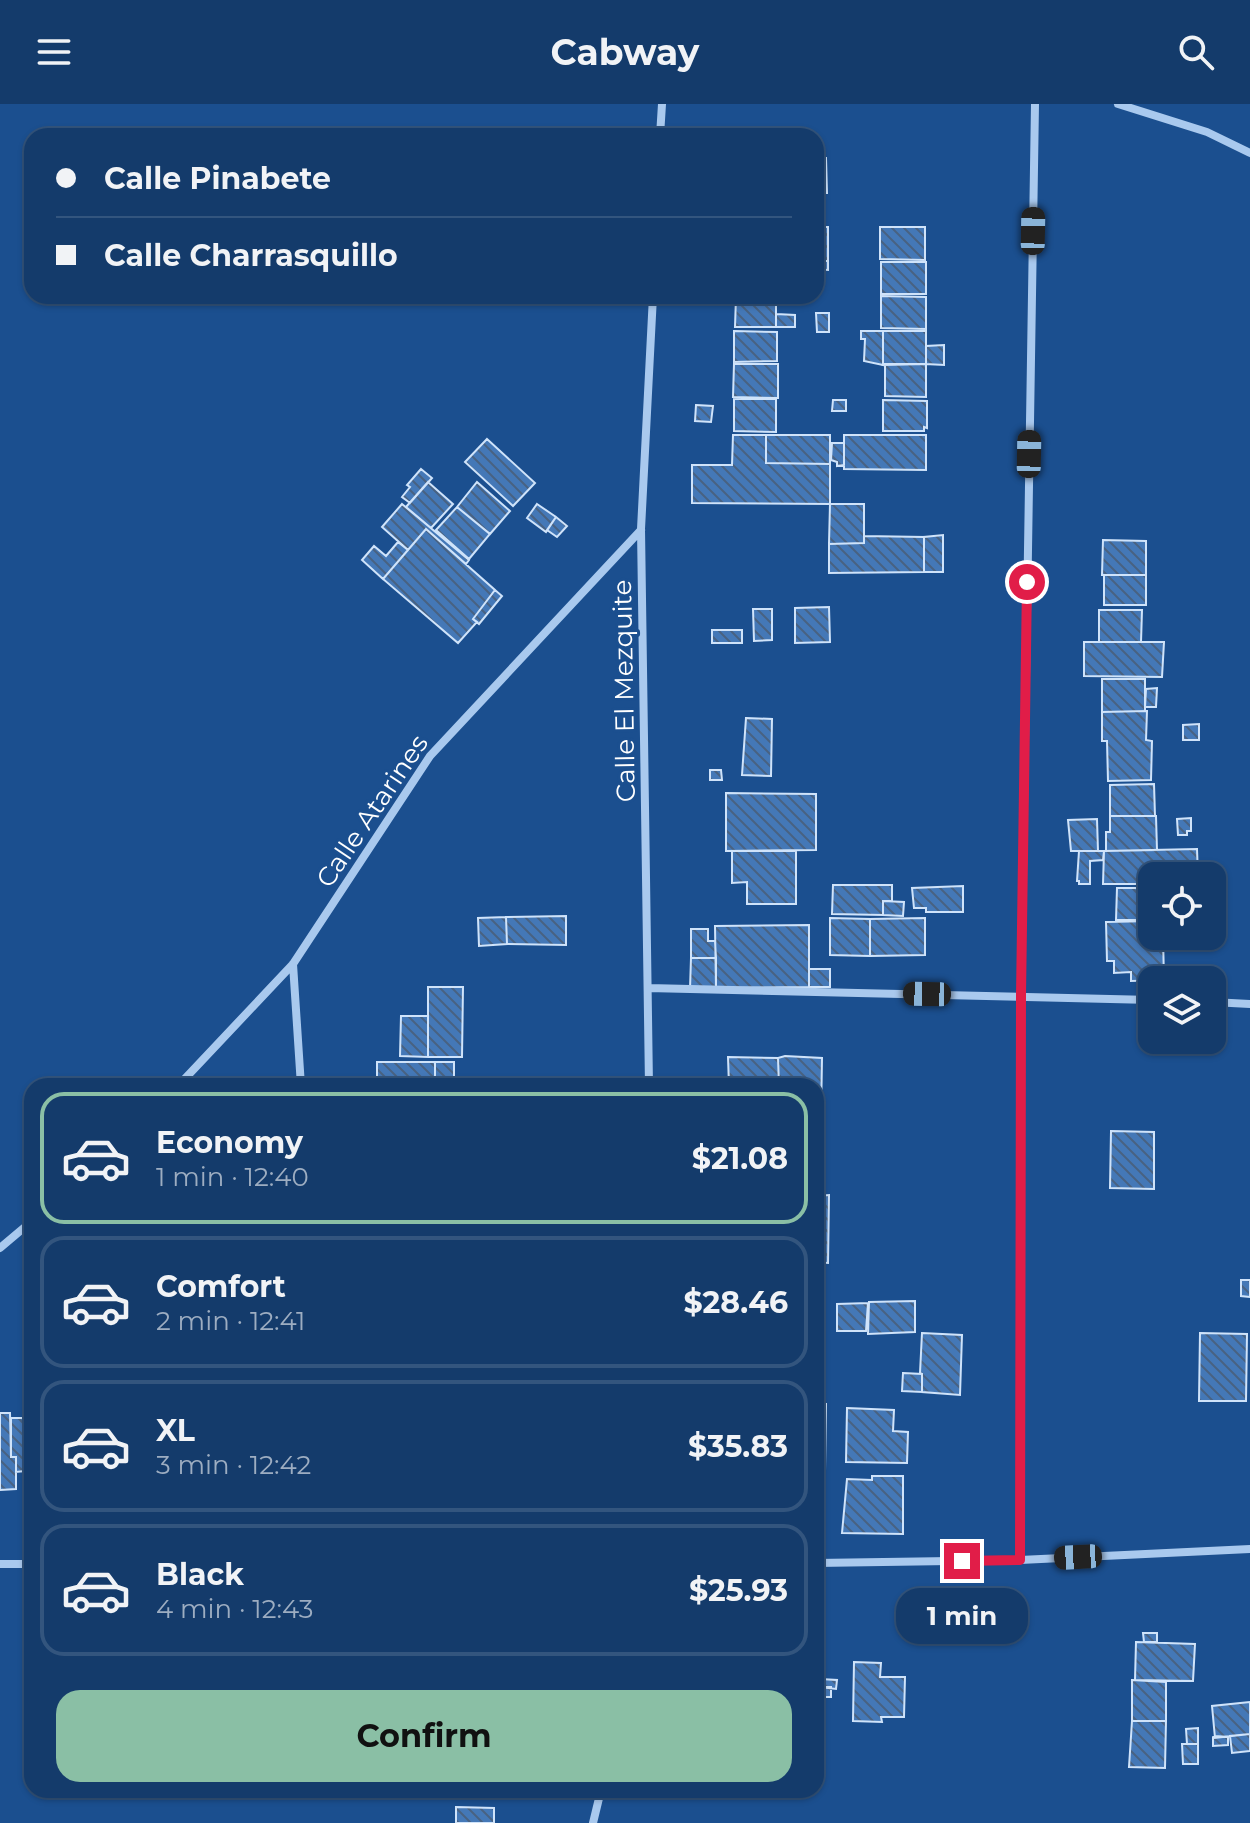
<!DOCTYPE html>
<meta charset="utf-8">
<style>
:root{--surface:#143b6b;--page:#214673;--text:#f1f3f6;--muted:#9dadc1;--line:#33557e;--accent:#8abfa5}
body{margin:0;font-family:Montserrat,sans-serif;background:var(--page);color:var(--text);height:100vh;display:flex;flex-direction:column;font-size:30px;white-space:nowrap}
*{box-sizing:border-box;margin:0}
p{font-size:26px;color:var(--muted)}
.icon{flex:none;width:44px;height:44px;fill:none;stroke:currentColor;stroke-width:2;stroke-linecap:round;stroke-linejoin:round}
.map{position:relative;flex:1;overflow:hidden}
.panel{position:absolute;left:24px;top:974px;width:800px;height:720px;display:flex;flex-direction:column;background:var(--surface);border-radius:24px;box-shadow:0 2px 6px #0004,0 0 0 2px var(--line)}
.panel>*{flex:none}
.guide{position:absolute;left:24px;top:24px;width:800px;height:176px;border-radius:24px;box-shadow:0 2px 6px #0004,0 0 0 2px var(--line);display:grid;align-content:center;height:176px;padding:0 32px;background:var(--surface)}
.buttons{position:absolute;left:1138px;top:758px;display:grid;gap:16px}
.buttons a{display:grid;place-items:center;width:88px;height:88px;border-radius:16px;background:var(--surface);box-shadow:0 2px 6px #0004,0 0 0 2px var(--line);font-size:40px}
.end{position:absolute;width:36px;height:36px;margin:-18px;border:10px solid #e11d48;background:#fff;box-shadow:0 0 0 4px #fff}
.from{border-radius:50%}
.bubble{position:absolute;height:56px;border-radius:24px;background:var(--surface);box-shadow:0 2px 6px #0004,0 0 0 2px var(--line);font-size:26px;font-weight:700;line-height:56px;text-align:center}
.car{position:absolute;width:24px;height:48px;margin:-24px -12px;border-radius:10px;box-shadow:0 0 6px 2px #0007;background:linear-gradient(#222 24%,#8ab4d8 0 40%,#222 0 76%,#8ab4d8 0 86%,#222 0)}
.guide b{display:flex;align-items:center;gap:28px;height:76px;font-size:30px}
.guide b+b{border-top:2px solid var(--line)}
.guide i{width:20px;height:20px;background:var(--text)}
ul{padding:14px 0 0;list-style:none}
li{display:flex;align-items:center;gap:24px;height:132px;margin:0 16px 12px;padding:0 16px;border:4px solid var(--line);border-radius:24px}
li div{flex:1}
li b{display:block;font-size:30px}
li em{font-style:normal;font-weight:700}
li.current{border-color:var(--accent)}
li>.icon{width:72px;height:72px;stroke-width:1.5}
.button{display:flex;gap:16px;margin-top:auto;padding:16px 32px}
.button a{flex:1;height:92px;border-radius:24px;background:var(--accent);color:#111;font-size:32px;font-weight:700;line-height:92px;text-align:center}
header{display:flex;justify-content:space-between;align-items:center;height:104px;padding:0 32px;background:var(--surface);font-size:36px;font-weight:700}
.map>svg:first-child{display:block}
.building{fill:url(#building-back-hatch);stroke:#cfe3fa;stroke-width:2}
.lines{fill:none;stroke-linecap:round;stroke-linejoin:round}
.street{stroke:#a9c9ee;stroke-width:8}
.route{stroke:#e11d48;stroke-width:10}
.labels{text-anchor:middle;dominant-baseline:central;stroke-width:6;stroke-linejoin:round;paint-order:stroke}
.street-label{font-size:26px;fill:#fff;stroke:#1b4f8f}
</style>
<header><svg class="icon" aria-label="menu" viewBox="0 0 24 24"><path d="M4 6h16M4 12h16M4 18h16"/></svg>Cabway<svg class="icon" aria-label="search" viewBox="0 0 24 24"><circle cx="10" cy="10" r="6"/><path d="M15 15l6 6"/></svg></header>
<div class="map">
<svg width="1250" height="1719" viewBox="0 0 1250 1719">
<defs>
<pattern id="building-back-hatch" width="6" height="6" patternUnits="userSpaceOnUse" patternTransform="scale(2)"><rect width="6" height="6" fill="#4478b7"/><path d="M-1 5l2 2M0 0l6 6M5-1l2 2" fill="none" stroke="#486282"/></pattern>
</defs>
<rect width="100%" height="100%" fill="#1b4f8f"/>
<path class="building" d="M 816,54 L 826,54 L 827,89 L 816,89 Z
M 816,123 L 828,123 L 828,157 L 816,157 Z
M 880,123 L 925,123 L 925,156 L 880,155 Z
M 816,157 L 828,157 L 828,166 L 816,165 Z
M 881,158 L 926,158 L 926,190 L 881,190 Z
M 881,192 L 926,193 L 926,225 L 881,224 Z
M 736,193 L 776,193 L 776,223 L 735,223 Z
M 816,209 L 829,209 L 829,228 L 817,228 Z
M 776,210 L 795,211 L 795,223 L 776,223 Z
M 734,227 L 777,228 L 777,257 L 734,258 Z
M 861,227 L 883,227 L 883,261 L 864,257 L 865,235 L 861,235 Z
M 883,227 L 926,227 L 926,260 L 883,261 Z
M 944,241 L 944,261 L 926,260 L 926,242 Z
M 734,260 L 778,260 L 778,294 L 733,293 Z
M 885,260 L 926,260 L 926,293 L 885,292 Z
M 734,295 L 776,295 L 776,328 L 734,327 Z
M 833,296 L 846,296 L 846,307 L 832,307 Z
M 883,296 L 927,297 L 927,324 L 924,323 L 924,327 L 883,327 Z
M 696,301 L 713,302 L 711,318 L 695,317 Z
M 733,331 L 766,331 L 766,359 L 830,360 L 830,400 L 692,399 L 692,361 L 732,361 Z
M 766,331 L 830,331 L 830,360 L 766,359 Z
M 844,331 L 926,331 L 926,366 L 844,365 Z
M 487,335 L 535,379 L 513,402 L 465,358 Z
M 832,339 L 844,339 L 844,361 L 837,362 L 837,358 L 831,356 Z
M 421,365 L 432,374 L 410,399 L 402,393 L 410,383 L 407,381 Z
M 428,378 L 453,400 L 431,424 L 406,403 Z
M 477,378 L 510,407 L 490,430 L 457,403 Z
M 402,400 L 469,456 L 466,460 L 426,425 L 408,446 L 382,423 Z
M 537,400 L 556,413 L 546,428 L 527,414 Z
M 830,400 L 864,400 L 864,439 L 829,440 Z
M 457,403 L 490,430 L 469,455 L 436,426 Z
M 556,413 L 567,422 L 557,433 L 547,426 Z
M 426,425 L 495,486 L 473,515 L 477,518 L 458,539 L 383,475 Z
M 943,431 L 943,468 L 924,468 L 924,433 Z
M 864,432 L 924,433 L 924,468 L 829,469 L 829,440 L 864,439 Z
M 1103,436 L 1146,437 L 1146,471 L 1102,471 Z
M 398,438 L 408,446 L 383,475 L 362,456 L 374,442 L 386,452 Z
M 1104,471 L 1146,471 L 1146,501 L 1104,501 Z
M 495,486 L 502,492 L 479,520 L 473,515 Z
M 829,503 L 830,538 L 795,539 L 795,504 Z
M 753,505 L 772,505 L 772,536 L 754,537 Z
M 1099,506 L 1142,506 L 1141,538 L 1099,538 Z
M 712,526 L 742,526 L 742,539 L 712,539 Z
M 1084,538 L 1164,538 L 1162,573 L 1084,572 Z
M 1102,575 L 1145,575 L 1145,607 L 1102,608 Z
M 1157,584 L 1156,603 L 1145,603 L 1146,585 Z
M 1147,607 L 1146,636 L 1152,637 L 1151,676 L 1108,677 L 1107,637 L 1102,637 L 1102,608 Z
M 746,614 L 772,615 L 771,672 L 742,671 Z
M 1199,620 L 1199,636 L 1183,636 L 1183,621 Z
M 710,666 L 721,666 L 722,676 L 710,676 Z
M 1154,680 L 1155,712 L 1110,712 L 1110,681 Z
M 726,689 L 816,690 L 816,746 L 726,747 Z
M 1110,712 L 1156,712 L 1157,746 L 1106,747 L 1106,728 L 1110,728 Z
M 1191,714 L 1191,727 L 1187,727 L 1187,731 L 1178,731 L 1177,715 Z
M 1097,715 L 1098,747 L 1071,747 L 1068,716 Z
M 1197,745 L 1198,772 L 1152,772 L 1152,780 L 1103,780 L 1104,747 Z
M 732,747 L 796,747 L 796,800 L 747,800 L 747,778 L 732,779 Z
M 1079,747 L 1104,747 L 1103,756 L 1090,757 L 1090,780 L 1079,780 L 1079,777 L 1077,777 Z
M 833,781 L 892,781 L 892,797 L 883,797 L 883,811 L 832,810 Z
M 963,782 L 963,808 L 926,808 L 926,804 L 914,804 L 912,784 Z
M 1117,784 L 1152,784 L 1152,816 L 1116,816 Z
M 883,797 L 904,798 L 903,812 L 883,811 Z
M 566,812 L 566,841 L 507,840 L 506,813 Z
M 506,813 L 507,840 L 479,842 L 478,814 Z
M 830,814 L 870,815 L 870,852 L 830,851 Z
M 925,814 L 925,851 L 870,852 L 870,815 Z
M 1152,817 L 1152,832 L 1163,832 L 1164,876 L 1131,877 L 1131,868 L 1114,869 L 1114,857 L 1107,857 L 1106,818 Z
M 809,821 L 809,883 L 716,884 L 715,822 Z
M 691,825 L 708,825 L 708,837 L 715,837 L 716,854 L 691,854 Z
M 691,854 L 716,854 L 716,884 L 690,885 Z
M 809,865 L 830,865 L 830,883 L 809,883 Z
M 428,883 L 463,883 L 462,953 L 428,953 Z
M 401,912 L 428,912 L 428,953 L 400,952 Z
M 785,952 L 822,954 L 821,1014 L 816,1014 L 816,982 L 779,982 L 778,954 Z
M 728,953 L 778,954 L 779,982 L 729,982 Z
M 377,958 L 435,958 L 435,982 L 377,982 Z
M 435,958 L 454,958 L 454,982 L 435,982 Z
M 1111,1027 L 1154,1028 L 1154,1085 L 1110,1084 Z
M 829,1091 L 828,1159 L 816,1158 L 816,1092 Z
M 1241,1176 L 1250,1176 L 1250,1193 L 1241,1192 Z
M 915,1197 L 915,1228 L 868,1230 L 869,1198 Z
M 868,1199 L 866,1227 L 837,1227 L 837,1200 Z
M 922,1229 L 962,1231 L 960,1291 L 922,1288 L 922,1270 L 920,1269 Z
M 1200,1229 L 1247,1230 L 1246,1297 L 1199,1297 Z
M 903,1269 L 922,1270 L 922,1288 L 902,1287 Z
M 816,1300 L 826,1300 L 825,1367 L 816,1367 Z
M 847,1304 L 894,1306 L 893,1327 L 908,1328 L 907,1359 L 846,1358 Z
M 0,1309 L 10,1309 L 11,1353 L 16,1353 L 16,1385 L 0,1386 Z
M 11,1314 L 23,1314 L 25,1367 L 16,1368 L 16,1353 L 11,1353 Z
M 872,1372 L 903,1372 L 903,1430 L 842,1429 L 847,1375 L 872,1376 Z
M 1143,1529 L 1157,1529 L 1157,1538 L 1144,1538 Z
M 816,1532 L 818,1532 L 821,1596 L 816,1597 Z
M 1136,1538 L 1195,1540 L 1193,1577 L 1135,1576 Z
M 854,1558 L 881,1559 L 880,1573 L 905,1573 L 904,1613 L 881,1613 L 882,1618 L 853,1617 Z
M 820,1575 L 837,1576 L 836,1585 L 820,1583 Z
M 1132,1576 L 1166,1578 L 1166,1617 L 1132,1617 Z
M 820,1583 L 831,1583 L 831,1593 L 820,1593 Z
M 1250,1598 L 1250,1630 L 1215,1634 L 1212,1602 Z
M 1132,1617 L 1166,1617 L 1165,1664 L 1129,1663 Z
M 1198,1624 L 1198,1640 L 1187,1640 L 1186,1625 Z
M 1250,1630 L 1250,1647 L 1232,1649 L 1230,1632 Z
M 1215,1632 L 1228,1633 L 1228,1641 L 1213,1642 L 1213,1633 Z
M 1182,1640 L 1198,1640 L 1198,1660 L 1183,1660 Z
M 456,1703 L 494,1704 L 494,1719 L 456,1719 Z"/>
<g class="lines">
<path class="street" d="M 1118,0 L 1207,28 L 1250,49
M 660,32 L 662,0
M 293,860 L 301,982
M 648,884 L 1152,896
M 1212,898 L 1250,900
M 178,982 L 293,860 L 430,652 L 641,426
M 649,982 L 641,425 L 653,192
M 0,1144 L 32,1117
M 1020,1456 L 1021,891 L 1035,0
M 816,1459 L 1020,1456 L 1250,1445
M 0,1460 L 32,1460
M 593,1719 L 601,1686"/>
</g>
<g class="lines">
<path class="route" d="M 962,1457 L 1020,1456 L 1021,891 L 1027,478"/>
</g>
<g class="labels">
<g class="street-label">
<text transform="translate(624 587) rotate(-91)">Calle El Mezquite</text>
<text transform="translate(372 707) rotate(-56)">Calle Atarines</text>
</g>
</g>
</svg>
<div class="buttons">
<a><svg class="icon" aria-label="locate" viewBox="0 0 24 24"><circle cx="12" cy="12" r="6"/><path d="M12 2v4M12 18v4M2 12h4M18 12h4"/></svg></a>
<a><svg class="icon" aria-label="layers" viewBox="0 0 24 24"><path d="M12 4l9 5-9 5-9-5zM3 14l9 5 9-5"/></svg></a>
</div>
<i class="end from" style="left:1027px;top:478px"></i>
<i class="end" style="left:962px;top:1457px"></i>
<div class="bubble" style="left:896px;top:1484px;width:132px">1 min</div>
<i class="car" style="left:1033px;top:127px;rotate:1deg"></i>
<i class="car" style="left:1029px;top:350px;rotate:1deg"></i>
<i class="car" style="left:927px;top:890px;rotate:271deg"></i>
<i class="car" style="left:1078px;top:1453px;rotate:267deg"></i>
<div class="guide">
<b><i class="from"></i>Calle Pinabete</b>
<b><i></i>Calle Charrasquillo</b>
</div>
<section class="panel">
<ul>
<li class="current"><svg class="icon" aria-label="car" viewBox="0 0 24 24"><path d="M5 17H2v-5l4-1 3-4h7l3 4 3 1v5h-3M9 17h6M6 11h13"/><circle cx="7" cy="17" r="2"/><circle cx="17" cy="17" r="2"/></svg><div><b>Economy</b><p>1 min · 12:40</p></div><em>$21.08</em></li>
<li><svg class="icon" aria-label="car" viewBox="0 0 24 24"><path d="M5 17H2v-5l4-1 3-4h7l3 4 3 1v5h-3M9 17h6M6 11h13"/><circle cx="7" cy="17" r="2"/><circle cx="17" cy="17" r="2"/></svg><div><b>Comfort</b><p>2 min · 12:41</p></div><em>$28.46</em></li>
<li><svg class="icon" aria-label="car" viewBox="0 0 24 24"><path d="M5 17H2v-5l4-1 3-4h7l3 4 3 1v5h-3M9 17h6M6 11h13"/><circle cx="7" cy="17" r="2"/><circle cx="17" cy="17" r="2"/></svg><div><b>XL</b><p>3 min · 12:42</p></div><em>$35.83</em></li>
<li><svg class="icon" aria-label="car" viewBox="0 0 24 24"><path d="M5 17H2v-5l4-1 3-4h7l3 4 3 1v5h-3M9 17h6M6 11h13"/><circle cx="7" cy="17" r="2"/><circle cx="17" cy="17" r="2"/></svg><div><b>Black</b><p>4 min · 12:43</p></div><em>$25.93</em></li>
</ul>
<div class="button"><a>Confirm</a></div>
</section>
</div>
